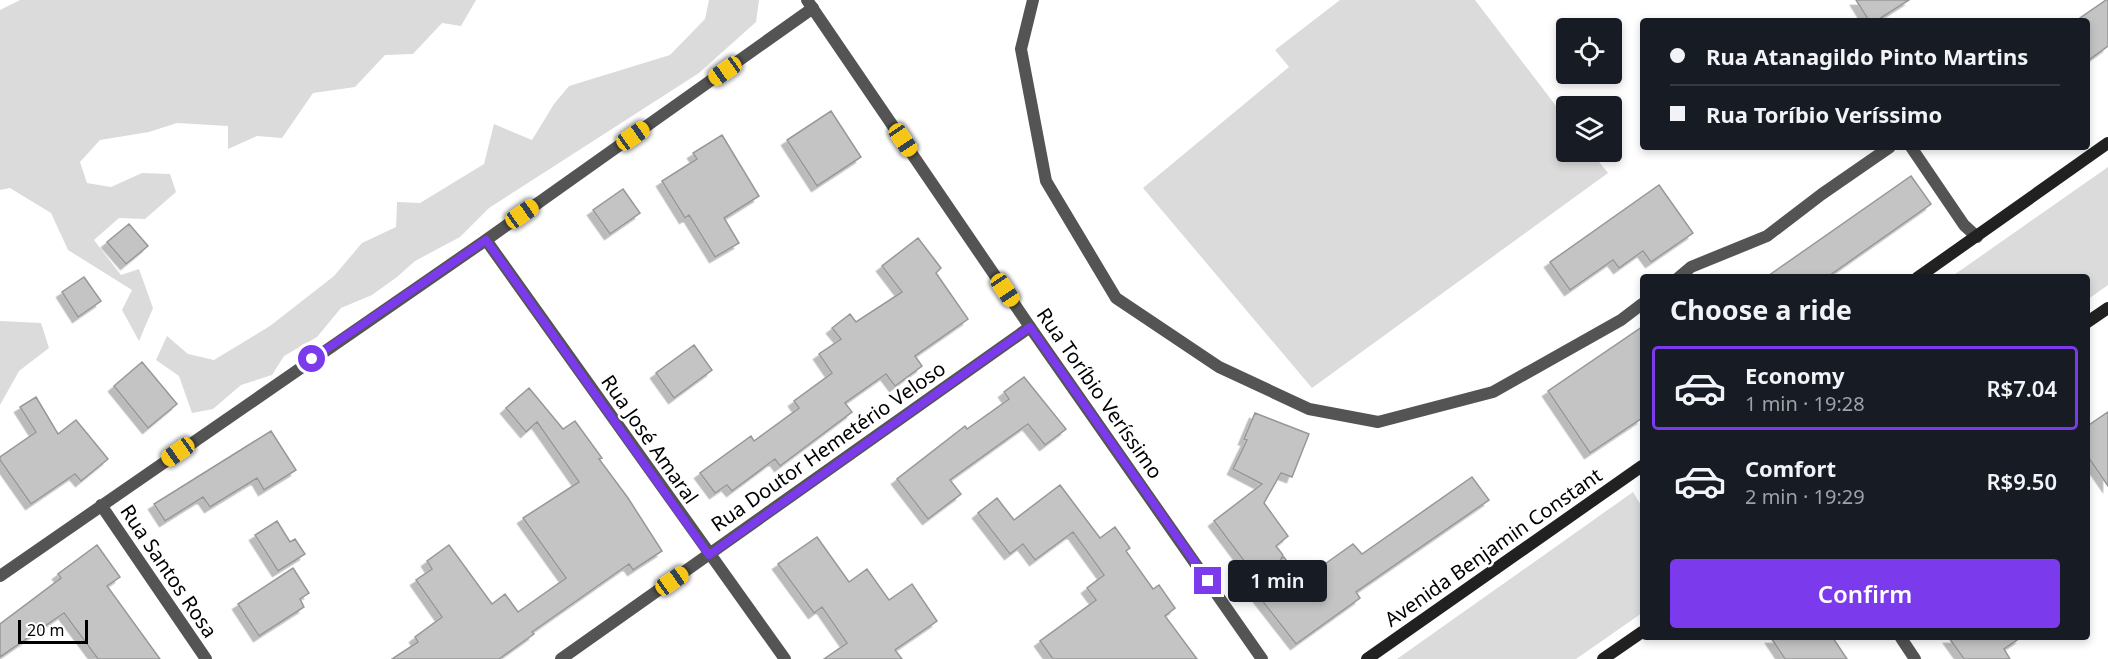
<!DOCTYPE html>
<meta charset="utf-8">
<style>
:root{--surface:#171b24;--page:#20242c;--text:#f1f3f6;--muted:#9ea1a6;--line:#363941;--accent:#7c3aed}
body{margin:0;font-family:"Noto Sans",sans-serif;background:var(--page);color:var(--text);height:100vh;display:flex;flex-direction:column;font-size:22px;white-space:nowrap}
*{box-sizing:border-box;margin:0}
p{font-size:20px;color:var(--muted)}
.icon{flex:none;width:33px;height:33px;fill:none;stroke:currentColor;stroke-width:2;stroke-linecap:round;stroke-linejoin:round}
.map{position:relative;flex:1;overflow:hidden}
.drawer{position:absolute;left:1640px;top:274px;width:450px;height:366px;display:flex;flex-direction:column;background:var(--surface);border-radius:6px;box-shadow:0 3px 9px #0003}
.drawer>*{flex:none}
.top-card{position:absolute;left:1640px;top:18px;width:450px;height:132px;border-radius:6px;box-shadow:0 3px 9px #0003;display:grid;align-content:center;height:132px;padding:0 30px;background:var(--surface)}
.tools{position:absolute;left:1556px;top:18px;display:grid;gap:12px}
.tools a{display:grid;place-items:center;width:66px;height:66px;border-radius:6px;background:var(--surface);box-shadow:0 3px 9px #0003;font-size:30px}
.scale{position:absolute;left:18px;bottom:15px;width:70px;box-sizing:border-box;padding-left:6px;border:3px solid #000;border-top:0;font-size:16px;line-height:21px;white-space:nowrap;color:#000;-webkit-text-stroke:4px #fff;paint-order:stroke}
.end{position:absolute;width:27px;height:27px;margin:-14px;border:8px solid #7c3aed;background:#fff;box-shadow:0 0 0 3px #fff}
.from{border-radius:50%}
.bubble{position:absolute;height:42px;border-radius:6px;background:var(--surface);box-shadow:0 3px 9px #0003;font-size:20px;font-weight:600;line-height:42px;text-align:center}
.car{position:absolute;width:18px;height:36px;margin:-18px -9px;border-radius:8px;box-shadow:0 0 4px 2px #0007;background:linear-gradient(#f5c518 24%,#345 0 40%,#f5c518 0 76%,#345 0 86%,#f5c518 0)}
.top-card b{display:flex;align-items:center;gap:21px;height:57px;font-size:22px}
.top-card b+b{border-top:2px solid var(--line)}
.top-card i{width:15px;height:15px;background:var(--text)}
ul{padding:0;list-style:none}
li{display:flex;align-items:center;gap:18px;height:84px;margin:0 12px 9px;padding:0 18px;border:3px solid transparent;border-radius:6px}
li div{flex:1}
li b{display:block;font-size:22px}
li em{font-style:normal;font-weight:600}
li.current{border-color:var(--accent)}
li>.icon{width:54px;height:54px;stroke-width:1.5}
h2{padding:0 30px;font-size:27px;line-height:72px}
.cta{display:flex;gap:12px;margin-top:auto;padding:12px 30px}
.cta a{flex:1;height:69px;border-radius:6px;background:var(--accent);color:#fff;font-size:24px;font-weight:600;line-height:69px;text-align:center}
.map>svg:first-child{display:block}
.green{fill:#dbdbdb}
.building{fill:#c4c4c4;stroke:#989898;stroke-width:1.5;filter:url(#shadow)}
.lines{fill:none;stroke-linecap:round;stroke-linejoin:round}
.minor{stroke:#545454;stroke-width:12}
.tertiary{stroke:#545454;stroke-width:12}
.secondary{stroke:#212121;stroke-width:12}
.route{stroke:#7c3aed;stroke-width:8}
.labels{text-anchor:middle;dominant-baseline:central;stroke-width:5;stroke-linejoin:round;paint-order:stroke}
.street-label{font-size:20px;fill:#000;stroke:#fff}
</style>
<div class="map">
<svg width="2108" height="659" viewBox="0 0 2108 659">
<defs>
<filter id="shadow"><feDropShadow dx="-5.5" dy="5.5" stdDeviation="0" flood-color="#0004"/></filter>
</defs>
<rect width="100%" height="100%" fill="#fff"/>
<path class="green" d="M 20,0 L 476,0 L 461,26 L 442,23 L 413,54 L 385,55 L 355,87 L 313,93 L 282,138 L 257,136 L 228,149 L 228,126 L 177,123 L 149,132 L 100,140 L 80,162 L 87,183 L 111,187 L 142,173 L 170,174 L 176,192 L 145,219 L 119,218 L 94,240 L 121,275 L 139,269 L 153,308 L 139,341 L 122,310 L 132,290 L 68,250 L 51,213 L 10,188 L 0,190 L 0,10 Z
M 709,0 L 759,0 L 756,22 L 699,73 L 489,208 L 460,237 L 415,261 L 397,277 L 372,295 L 341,308 L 317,337 L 284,356 L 272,375 L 241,385 L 213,409 L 192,413 L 179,376 L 156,360 L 167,336 L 188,354 L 214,360 L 270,326 L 334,276 L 362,243 L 396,227 L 397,202 L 420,203 L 484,164 L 494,124 L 532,140 L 554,104 L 569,86 L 670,55 L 705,19 Z
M 1340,0 L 1475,0 L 1566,119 L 1566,152 L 1591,152 L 1608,173 L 1312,388 L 1143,188 L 1289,67 L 1275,50 Z
M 2108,167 L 2108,285 L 2087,300 L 2086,278 L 1951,277 Z
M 0,321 L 41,323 L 49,348 L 19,371 L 0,405 Z
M 1633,492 L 1642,507 L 1642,613 L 1576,659 L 1397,659 Z"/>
<path class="building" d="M 1856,0 L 1909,0 L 1876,21 L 1869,21 Z
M 2106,0 L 2108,0 L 2108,46 L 2086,62 L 2086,21 L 2082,21 L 2080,18 Z
M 831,111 L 861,157 L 817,186 L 787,140 Z
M 722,135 L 759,196 L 724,218 L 739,243 L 715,257 L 689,215 L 685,218 L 662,181 L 697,159 L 693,153 Z
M 1911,176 L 1931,204 L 1826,278 L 1765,278 Z
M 1659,185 L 1693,233 L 1651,262 L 1643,251 L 1619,268 L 1613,260 L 1570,290 L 1550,262 Z
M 623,189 L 640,213 L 610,234 L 593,210 Z
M 129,224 L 148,246 L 126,264 L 107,242 Z
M 918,238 L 941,268 L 936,273 L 968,319 L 915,356 L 922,366 L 895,386 L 886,374 L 845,403 L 852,412 L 780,466 L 775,459 L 732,491 L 727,485 L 715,493 L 700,473 L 751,436 L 754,441 L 799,408 L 794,401 L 832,373 L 819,354 L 841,339 L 832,328 L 850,314 L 856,322 L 902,292 L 882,266 Z
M 84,277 L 101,301 L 78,317 L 62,292 Z
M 1642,327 L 1642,418 L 1590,453 L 1548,391 Z
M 694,345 L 712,370 L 674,398 L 656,373 Z
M 142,362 L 177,404 L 148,428 L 114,386 Z
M 1024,377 L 1066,429 L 1045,445 L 1028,424 L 950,480 L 961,494 L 928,519 L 897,479 L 965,426 L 967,429 L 1009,399 L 1004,392 Z
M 529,388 L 563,429 L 575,421 L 602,458 L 599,459 L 628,498 L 662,551 L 633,570 L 629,564 L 532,632 L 534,634 L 499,659 L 392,659 L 418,642 L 415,637 L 442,617 L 416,580 L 432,569 L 427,561 L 449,545 L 492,604 L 505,594 L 518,612 L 566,578 L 523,518 L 579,482 L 537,422 L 526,432 L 506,408 Z
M 36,397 L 58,434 L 76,420 L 108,459 L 81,481 L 75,474 L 31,504 L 0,460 L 0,457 L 36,432 L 20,407 Z
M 2108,412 L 2108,486 L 2086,454 L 2086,427 Z
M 1255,413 L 1309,434 L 1292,477 L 1281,473 L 1264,503 L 1288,536 L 1276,546 L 1283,555 L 1281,559 L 1284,557 L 1301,581 L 1353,544 L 1362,554 L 1472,477 L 1489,500 L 1356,592 L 1360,598 L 1296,644 L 1249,584 L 1257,578 L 1214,521 L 1262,484 L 1233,469 L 1247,440 L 1244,439 Z
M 271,431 L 296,470 L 264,490 L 257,478 L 210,507 L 203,497 L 165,521 L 154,504 Z
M 1060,485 L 1100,538 L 1115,527 L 1130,548 L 1126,551 L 1153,589 L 1159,585 L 1175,608 L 1165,616 L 1197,659 L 1053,659 L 1040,641 L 1096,600 L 1087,588 L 1104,575 L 1073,532 L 1035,560 L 1023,544 L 1010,554 L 978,513 L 997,498 L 1014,520 Z
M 277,521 L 290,542 L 295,539 L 305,554 L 278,571 L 255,535 Z
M 817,537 L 849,582 L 867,569 L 889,600 L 912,584 L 937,621 L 895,650 L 902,659 L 824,659 L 847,643 L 822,607 L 814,613 L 778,564 Z
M 97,545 L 120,577 L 107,586 L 160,659 L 98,659 L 64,613 L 0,657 L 0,624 L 61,578 L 58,574 Z
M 293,568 L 309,593 L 300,599 L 304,607 L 259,636 L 238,604 Z
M 1771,638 L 1833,638 L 1847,659 L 1785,659 Z
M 1949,638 L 2020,638 L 2004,649 L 2010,659 L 1964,659 Z"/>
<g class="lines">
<path class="minor" d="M 1033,0 L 1021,49 L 1046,181 L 1116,298 L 1219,367 L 1309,409 L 1378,422 L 1493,392 L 1621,320 L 1642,304
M 1911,147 L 1964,225 L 1977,237
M 486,240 L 785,659
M 1678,278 L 1691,267 L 1767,236 L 1822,194 L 1890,147
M 101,505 L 206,659
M 0,576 L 486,240 L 813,8
M 1901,638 L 1915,659
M 561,659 L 1030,327"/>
<path class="tertiary" d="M 807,0 L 1030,327 L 1262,659"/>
<path class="secondary" d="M 1917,278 L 2108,143
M 2086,323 L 2108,308
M 1367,659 L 1642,466
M 1603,659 L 1642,632"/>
</g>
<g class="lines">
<path class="route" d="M 312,359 L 486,240 L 709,555 L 1030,327 L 1208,581"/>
</g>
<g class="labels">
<g class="street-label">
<text transform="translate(1100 393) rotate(55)">Rua Toríbio Veríssimo</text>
<text transform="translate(650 439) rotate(55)">Rua José Amaral</text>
<text transform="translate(828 446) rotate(-35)">Rua Doutor Hemetério Veloso</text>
<text transform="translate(1493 547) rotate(-35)">Avenida Benjamin Constant</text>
<text transform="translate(169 571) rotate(56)">Rua Santos Rosa</text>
</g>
</g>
</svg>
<div class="tools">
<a><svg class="icon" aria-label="locate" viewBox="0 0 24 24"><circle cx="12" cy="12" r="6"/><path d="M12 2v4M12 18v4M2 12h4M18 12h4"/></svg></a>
<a><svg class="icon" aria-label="layers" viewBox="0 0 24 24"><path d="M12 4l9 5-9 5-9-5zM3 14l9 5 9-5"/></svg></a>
</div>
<div class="scale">20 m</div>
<i class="end from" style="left:312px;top:359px"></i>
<i class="end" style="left:1208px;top:581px"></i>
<div class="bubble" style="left:1228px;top:560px;width:99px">1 min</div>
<i class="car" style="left:725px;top:71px;rotate:235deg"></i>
<i class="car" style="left:633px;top:136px;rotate:55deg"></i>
<i class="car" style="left:903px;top:140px;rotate:146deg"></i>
<i class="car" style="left:522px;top:214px;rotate:55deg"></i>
<i class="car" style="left:1005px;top:290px;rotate:146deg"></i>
<i class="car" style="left:178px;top:452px;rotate:235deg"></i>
<i class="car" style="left:672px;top:581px;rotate:55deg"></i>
<div class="top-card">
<b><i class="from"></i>Rua Atanagildo Pinto Martins</b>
<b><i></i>Rua Toríbio Veríssimo</b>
</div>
<section class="drawer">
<h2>Choose a ride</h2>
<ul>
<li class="current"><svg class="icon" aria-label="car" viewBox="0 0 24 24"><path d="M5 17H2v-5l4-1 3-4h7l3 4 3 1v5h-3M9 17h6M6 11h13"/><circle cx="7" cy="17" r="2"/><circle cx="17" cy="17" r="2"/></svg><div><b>Economy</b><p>1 min · 19:28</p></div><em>R$7.04</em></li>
<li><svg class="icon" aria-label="car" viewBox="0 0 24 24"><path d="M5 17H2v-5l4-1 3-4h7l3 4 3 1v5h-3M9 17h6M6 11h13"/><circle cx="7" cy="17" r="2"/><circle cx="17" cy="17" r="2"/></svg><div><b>Comfort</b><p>2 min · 19:29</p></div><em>R$9.50</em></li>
</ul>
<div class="cta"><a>Confirm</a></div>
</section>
</div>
